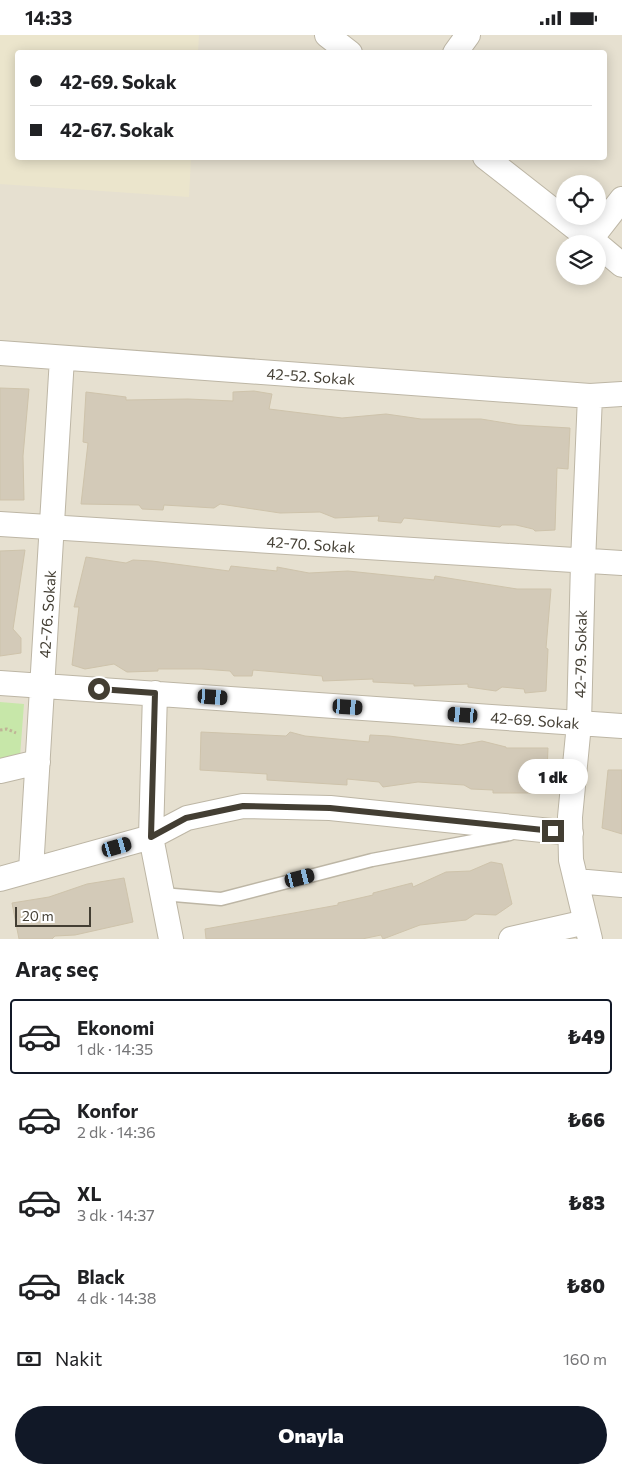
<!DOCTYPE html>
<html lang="tr">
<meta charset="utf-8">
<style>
:root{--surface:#fff;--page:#f6f6f6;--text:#202124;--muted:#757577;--line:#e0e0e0;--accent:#111827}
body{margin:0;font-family:Commissioner,sans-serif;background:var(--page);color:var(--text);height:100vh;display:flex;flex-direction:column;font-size:19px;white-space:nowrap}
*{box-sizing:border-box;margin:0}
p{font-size:16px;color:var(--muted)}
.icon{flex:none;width:28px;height:28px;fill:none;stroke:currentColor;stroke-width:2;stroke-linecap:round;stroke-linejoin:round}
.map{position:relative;height:904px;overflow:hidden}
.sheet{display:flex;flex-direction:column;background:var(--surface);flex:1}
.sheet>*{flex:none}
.hud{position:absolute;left:15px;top:15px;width:592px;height:110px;border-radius:5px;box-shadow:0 2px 12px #0003;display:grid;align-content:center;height:110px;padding:0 15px;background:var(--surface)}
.fabs{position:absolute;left:556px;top:140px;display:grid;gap:10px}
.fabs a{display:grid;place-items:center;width:50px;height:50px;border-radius:50%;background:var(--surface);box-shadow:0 2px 12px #0003;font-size:25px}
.scale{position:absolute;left:15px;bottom:12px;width:76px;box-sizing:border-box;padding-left:5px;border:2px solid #433e33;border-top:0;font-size:14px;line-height:18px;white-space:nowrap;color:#433e33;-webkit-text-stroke:4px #fff;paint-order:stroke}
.end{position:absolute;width:22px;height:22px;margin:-11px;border:6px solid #433e33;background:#fff;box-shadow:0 0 0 2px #fff}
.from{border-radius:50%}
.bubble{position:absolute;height:35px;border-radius:18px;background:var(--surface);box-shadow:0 2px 12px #0003;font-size:16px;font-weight:800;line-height:35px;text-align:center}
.car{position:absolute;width:15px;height:30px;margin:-15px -8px;border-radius:6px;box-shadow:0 0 4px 1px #0007;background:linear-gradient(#222 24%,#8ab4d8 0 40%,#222 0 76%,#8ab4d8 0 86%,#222 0)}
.hud b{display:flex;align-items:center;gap:18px;height:48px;font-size:19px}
.hud b+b{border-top:1px solid var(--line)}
.hud i{width:12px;height:12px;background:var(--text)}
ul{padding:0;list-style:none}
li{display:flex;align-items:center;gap:15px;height:75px;margin:0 10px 8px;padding:0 5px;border:2px solid transparent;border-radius:5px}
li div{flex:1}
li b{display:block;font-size:19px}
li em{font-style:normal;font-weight:800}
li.on{border-color:var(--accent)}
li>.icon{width:45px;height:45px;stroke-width:1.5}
h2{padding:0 15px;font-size:22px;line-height:60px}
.pay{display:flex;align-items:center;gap:12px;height:55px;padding:0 15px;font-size:19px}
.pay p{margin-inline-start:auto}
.primary-button{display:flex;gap:10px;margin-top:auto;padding:10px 15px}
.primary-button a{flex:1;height:58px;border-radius:30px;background:var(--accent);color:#fff;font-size:20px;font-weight:800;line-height:58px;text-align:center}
.status{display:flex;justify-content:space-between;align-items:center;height:35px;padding:0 25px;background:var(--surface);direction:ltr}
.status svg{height:14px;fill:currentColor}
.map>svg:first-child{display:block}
.residential{fill:#e6e0d0;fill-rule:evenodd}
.education{fill:#ebe5cc}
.green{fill:#c7e7a9}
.building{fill:#d3cab8;stroke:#cec3ab}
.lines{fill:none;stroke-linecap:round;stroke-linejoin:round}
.service-casing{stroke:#bdb6a5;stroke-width:15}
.minor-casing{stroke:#bdb6a5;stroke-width:26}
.path{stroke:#bfb396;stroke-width:3;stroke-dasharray:2.5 2.5;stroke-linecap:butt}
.service{stroke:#fff;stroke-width:12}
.minor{stroke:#fff;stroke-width:24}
.route{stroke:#433e33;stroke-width:6}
.labels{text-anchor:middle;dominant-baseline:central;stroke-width:5;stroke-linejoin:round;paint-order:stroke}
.street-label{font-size:15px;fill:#433e33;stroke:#fff}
</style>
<div class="status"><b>14:33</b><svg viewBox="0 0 49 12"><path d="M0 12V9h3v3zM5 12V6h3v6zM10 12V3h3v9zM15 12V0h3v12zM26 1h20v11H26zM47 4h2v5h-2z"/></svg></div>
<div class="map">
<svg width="622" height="904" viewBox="0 0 622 904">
<rect width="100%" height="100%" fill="#f1eee2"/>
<path class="residential" d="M 0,0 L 622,0 L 622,904 L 0,904 ZM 18,18 L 605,18 L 605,122 L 18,122 ZM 565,149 L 598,149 L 598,181 L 565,181 ZM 565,209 L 598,209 L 598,241 L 565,241 Z"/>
<path class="education" d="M 0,0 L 199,0 L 198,17 L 18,18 L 18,122 L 191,123 L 189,162 L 0,149 Z"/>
<path class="green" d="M 0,667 L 24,669 L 20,721 L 0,726 Z"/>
<path class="building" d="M 0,353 L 29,354 L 23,421 L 24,465 L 0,465 Z
M 254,356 L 272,359 L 269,374 L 342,383 L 386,379 L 421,384 L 481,384 L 518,390 L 570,393 L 568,434 L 557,433 L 555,495 L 535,496 L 533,494 L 516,490 L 502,490 L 500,492 L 404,483 L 401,488 L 378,486 L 379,481 L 335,483 L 320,477 L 280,478 L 220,469 L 214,473 L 164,470 L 163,475 L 142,474 L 139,470 L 81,469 L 88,408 L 83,407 L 86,357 L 126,362 L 126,365 L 188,364 L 233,366 L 233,357 Z
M 25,515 L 13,594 L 21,603 L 21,618 L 0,621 L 0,516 Z
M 86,522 L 126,528 L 133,525 L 152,526 L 229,536 L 231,531 L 277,536 L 277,532 L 309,538 L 348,536 L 434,545 L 435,541 L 517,554 L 551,554 L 546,613 L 548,614 L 546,656 L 525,658 L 524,654 L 502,652 L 496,656 L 468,652 L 468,649 L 414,651 L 414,649 L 373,647 L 373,644 L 323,646 L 322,641 L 253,635 L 252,641 L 234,641 L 230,636 L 202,634 L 158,634 L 158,636 L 127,637 L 114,629 L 85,634 L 72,630 L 79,572 L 74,572 Z
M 201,697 L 286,701 L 290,697 L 305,701 L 369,707 L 370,700 L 389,701 L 461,710 L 482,706 L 506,712 L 506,713 L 548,713 L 546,758 L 493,758 L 493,755 L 471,754 L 464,750 L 418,747 L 383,752 L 379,747 L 347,744 L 347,750 L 267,745 L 267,739 L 200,735 Z
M 608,735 L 622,735 L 622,799 L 602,793 Z
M 491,827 L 502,829 L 512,869 L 496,880 L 475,879 L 466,885 L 420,890 L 383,904 L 381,900 L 362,904 L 206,904 L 205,894 L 338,870 L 338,868 L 373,860 L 373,858 L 412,848 L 413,852 L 446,837 L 470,836 Z
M 124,843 L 133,887 L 75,900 L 55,901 L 52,904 L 19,904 L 12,868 L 49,862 L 87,849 Z"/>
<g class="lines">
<defs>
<path id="service" d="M 162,859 L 221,864 L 372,825 L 510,799"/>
<path id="minor" d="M 327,0 L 350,18
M 455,18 L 468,0
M 485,122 L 596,209
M 590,205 L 622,164
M 598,210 L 622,230
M 0,318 L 590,361 L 622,359
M 590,361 L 583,527 L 579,689 L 570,782 L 571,825 L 590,904
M 0,489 L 622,528
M 0,648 L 622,691
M 155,658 L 151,802 L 171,904
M 0,736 L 38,727
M 31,835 L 62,323
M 0,844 L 151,802 L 187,783 L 243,771 L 330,773 L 571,798
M 576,846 L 622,850
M 511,904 L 586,887"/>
</defs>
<use href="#service" class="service-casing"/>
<use href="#minor" class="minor-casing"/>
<path class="path" d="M 0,695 L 7,694 L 16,698"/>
<use href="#service" class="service"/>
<use href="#minor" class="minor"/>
</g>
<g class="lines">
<path class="route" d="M 99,654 L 155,658 L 151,802 L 186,783 L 243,771 L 330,773 L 553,796"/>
</g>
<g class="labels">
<g class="street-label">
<text transform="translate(311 341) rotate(4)">42-52. Sokak</text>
<text transform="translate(311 509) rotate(4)">42-70. Sokak</text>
<text transform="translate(47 579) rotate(-86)">42-76. Sokak</text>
<text transform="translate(580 619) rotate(-89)">42-79. Sokak</text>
<text transform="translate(535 685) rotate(4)">42-69. Sokak</text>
</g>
</g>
</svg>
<div class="fabs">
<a><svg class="icon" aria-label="locate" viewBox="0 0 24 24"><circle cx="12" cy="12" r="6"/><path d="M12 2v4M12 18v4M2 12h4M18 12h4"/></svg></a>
<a><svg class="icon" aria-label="layers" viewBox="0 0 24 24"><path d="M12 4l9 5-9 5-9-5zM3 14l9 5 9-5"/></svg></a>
</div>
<div class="scale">20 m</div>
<i class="end from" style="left:99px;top:654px"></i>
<i class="end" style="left:553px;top:796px"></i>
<div class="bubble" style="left:518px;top:724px;width:70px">1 dk</div>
<i class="car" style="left:213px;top:662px;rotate:94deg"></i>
<i class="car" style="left:348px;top:672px;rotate:94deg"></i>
<i class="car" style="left:463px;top:680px;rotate:274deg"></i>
<i class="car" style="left:117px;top:812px;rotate:74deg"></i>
<i class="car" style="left:300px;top:843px;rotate:76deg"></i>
<div class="hud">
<b><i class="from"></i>42-69. Sokak</b>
<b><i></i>42-67. Sokak</b>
</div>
</div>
<section class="sheet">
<h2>Araç seç</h2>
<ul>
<li class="on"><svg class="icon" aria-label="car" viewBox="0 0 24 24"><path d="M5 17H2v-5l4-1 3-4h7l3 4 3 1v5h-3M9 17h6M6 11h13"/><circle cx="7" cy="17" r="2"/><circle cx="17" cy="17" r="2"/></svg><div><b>Ekonomi</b><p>1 dk · 14:35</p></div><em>₺49</em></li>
<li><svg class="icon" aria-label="car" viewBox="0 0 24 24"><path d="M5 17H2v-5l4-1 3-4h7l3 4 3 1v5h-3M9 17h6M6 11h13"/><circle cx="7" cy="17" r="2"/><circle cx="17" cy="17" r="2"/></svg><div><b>Konfor</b><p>2 dk · 14:36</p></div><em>₺66</em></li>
<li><svg class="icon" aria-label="car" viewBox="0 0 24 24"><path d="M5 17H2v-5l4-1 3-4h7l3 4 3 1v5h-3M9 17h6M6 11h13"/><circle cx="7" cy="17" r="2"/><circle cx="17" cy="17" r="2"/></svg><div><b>XL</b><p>3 dk · 14:37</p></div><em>₺83</em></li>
<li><svg class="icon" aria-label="car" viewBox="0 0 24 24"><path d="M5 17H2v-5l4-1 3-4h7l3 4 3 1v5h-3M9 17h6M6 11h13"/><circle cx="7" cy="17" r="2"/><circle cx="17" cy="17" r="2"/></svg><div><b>Black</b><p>4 dk · 14:38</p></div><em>₺80</em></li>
</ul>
<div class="pay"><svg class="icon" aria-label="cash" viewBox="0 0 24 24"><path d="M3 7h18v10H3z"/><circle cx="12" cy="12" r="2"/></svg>Nakit<p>160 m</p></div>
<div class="primary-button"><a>Onayla</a></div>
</section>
